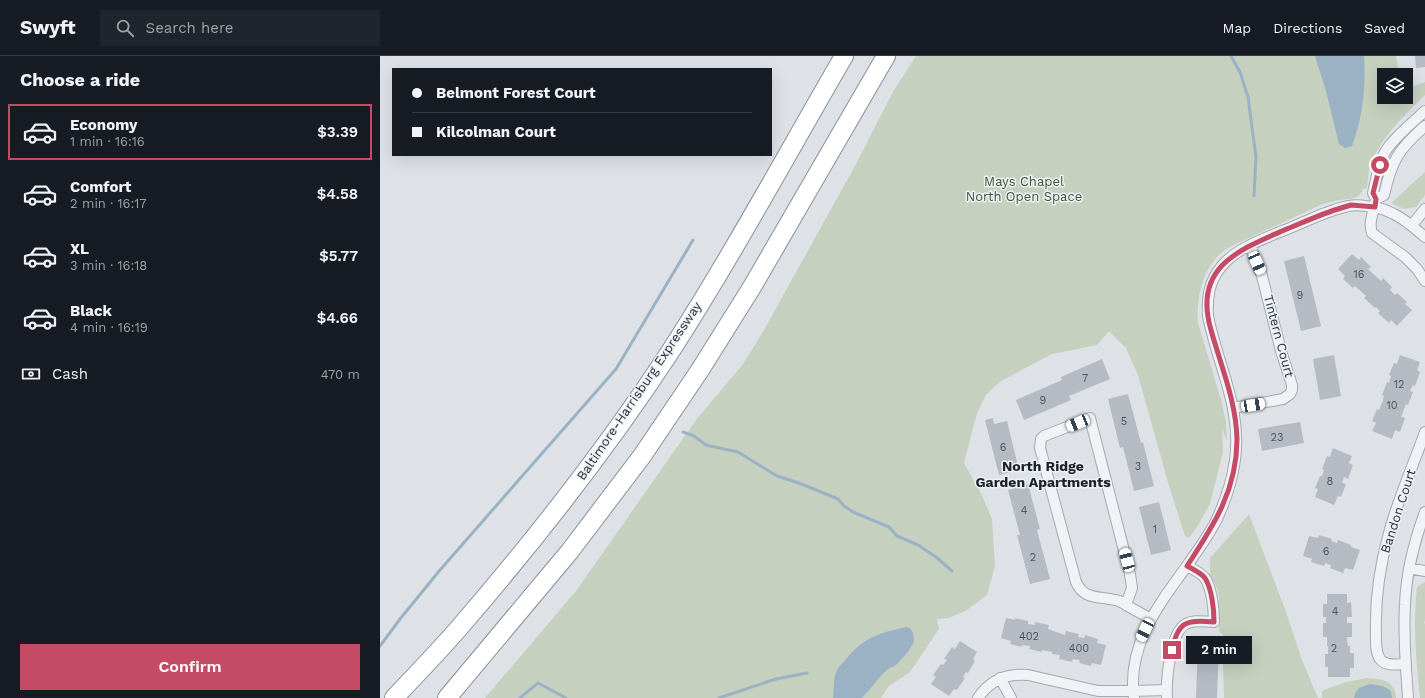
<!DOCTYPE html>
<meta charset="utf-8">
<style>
:root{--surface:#171b24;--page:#20242c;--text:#f1f3f6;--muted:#9ea1a6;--line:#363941;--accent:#c44a65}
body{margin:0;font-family:"Work Sans",sans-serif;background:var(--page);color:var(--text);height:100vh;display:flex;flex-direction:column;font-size:15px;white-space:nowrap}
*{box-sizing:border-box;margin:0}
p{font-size:13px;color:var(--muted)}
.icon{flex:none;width:22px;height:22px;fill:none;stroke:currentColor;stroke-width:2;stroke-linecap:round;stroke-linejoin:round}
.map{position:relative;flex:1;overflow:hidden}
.drawer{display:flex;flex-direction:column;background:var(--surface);width:380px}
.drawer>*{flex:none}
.hud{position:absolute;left:12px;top:12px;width:380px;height:88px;border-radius:0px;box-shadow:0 4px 16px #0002;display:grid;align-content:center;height:88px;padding:0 20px;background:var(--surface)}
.buttons{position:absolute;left:997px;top:12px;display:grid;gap:8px}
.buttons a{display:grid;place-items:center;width:36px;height:36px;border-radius:0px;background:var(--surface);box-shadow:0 4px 16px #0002;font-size:20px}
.end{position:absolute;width:18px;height:18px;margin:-9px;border:5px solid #c44a65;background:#fff;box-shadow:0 0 0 2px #fff}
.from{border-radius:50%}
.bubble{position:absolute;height:28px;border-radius:0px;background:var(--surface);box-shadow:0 4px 16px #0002;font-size:13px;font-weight:600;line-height:28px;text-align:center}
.car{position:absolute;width:12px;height:24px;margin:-12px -6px;border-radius:5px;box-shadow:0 0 3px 1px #0007;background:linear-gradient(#fff 24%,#345 0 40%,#fff 0 76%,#345 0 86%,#fff 0)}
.hud b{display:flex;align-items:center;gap:14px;height:38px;font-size:15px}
.hud b+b{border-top:1px solid var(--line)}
.hud i{width:10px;height:10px;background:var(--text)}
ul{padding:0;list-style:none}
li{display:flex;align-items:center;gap:12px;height:56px;margin:0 8px 6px;padding:0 12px;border:2px solid transparent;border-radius:0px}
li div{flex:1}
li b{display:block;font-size:15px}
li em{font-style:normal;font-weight:600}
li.on{border-color:var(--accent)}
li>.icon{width:36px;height:36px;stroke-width:1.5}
h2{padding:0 20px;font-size:18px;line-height:48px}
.pay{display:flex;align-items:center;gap:10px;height:44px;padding:0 20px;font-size:15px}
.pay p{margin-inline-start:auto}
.primary-button{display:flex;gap:8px;margin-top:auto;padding:8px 20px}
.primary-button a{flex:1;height:46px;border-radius:0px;background:var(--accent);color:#fff;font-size:16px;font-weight:600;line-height:46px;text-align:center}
header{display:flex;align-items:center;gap:24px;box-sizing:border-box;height:56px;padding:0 20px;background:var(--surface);border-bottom:1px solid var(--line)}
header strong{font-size:19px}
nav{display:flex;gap:22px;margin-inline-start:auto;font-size:14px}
.search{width:280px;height:36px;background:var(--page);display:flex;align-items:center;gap:10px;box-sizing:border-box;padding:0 14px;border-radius:0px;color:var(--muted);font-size:15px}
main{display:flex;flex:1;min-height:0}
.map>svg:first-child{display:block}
.green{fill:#c5d0bf}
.water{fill:#9bb2c4}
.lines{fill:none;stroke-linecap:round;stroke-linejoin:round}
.stream{stroke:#9bb2c4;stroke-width:3}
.building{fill:#b5bbc3}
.street-casing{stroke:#a4a9b0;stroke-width:12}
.highway-casing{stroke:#86909c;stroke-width:20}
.street{stroke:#f0f2f5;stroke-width:10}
.highway{stroke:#fff;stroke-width:18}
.route{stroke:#c44a65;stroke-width:5}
.labels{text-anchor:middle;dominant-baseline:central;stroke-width:3;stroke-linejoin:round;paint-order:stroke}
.number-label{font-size:11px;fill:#4b545e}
.park-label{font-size:13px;fill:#3f5636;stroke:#edf0f4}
.street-label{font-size:13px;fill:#28313c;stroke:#edf0f4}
.neighbourhood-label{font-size:14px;font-weight:bold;fill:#1a222c;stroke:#edf0f4}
</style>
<header>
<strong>Swyft</strong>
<div class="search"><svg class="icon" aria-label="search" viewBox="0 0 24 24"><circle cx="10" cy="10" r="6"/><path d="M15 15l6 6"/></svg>Search here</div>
<nav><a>Map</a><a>Directions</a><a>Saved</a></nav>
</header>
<main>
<section class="drawer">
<h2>Choose a ride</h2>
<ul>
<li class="on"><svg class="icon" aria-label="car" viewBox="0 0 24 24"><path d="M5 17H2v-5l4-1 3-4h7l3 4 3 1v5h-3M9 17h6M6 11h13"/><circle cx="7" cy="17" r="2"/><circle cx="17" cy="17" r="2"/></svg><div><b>Economy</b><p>1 min · 16:16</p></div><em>$3.39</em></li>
<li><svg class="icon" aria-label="car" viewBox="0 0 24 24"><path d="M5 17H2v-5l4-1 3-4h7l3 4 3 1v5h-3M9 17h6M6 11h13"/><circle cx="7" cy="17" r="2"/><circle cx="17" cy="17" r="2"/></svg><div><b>Comfort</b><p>2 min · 16:17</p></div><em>$4.58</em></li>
<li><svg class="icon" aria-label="car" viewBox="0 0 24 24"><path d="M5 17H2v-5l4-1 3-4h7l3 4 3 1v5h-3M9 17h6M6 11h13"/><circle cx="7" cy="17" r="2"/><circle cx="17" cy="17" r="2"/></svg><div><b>XL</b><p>3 min · 16:18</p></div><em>$5.77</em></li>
<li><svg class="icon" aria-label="car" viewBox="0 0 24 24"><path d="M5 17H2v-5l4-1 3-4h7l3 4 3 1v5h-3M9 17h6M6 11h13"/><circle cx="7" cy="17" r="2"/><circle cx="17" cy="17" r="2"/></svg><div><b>Black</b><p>4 min · 16:19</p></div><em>$4.66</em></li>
</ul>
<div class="pay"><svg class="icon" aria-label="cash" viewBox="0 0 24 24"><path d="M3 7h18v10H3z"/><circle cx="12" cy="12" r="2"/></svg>Cash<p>470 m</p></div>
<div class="primary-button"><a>Confirm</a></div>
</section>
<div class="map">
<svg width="1045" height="642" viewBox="0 0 1045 642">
<rect width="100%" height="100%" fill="#dee2e6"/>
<path class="green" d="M 536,0 L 1016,0 L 1019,19 L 1004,19 L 1004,41 L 1026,41 L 1026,33 L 1045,26 L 1045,39 C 1024,60 1000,82 990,110 C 988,117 988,125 987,132 L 983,133 C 980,144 968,143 959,144 C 953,145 948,147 943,148 C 923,157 904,166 884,175 C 873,180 861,185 850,191 C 824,205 816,239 818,267 L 842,347 L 846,366 L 847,385 L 842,373 L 843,396 L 830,448 L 817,471 L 809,482 L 805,480 L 789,430 L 758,319 L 746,292 L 729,275 L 717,289 L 672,298 L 621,325 L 606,339 L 597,357 L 584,407 L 602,439 L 612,463 L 615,510 L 607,539 L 587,554 L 569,562 L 557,563 L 559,573 L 530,616 L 509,630 L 501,642 L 105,642 L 196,535 L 316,364 L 363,308 L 384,274 L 476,108 L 514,34 Z
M 1045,116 L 1045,139 L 1036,151 L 1024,153 L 1011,147 Z
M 869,458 L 906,556 L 922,604 L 938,642 L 844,642 L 843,609 L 844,585 L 843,579 L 839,575 L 839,543 L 837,532 L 830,518 L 830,502 Z
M 1045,526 L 1045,564 L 1044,567 L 1045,568 L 1045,642 L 1040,642 C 1036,605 1033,568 1037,531 Z
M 987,622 C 1002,623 1015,624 1016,642 L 1012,642 L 1012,637 L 974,641 L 974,642 L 942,642 L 942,636 L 944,634 L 966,626 Z"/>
<path class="water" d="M 935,0 L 984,0 C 986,29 983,62 972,90 L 965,92 L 959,88 L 946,35 Z
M 527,571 L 530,572 L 533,577 L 534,586 L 528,596 L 516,609 L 508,613 L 500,621 L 482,642 L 453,642 C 454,633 453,622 457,614 C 459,610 464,606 467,602 C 484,581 502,576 527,571 Z
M 991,628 C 1000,630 1013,630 1012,642 L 974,642 C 975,632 982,630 991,628 Z"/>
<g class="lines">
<path class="stream" d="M 851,0 L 860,16 L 868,41 L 876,101 L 874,140
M 303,376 L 314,380 L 326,389 L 358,396 L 397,420 L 419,427 L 458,443 L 464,450 L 473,456 L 509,471 L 517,480 L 538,489 L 556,501 L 572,515
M 0,590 L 20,563 L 60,514 L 236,313 L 313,184
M 140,642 L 158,627 L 186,642
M 339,642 L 396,623 L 427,617"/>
</g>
<path class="building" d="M 1035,0 L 1045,0 L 1045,11 L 1036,12 Z
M 972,198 L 979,204 L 981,201 L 991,211 L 988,213 L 1001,225 L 1003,222 L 1012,231 L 1010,234 L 1015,239 L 1017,237 L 1027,246 L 1025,248 L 1032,254 L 1017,270 L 1011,264 L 1009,267 L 998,257 L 1000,255 L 996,251 L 995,252 L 984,242 L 986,240 L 975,230 L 973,232 L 963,223 L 965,220 L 958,213 Z
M 924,200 L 941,270 L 921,275 L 904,205 Z
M 954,299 L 961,340 L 940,344 L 933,303 Z
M 1020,299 L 1040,306 L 1037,314 L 1040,316 L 1035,330 L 1033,329 L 1030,335 L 1033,336 L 1028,349 L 1026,348 L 1021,361 L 1025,362 L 1020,376 L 1015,374 L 1012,383 L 992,375 L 996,367 L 992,365 L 997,353 L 999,354 L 1002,347 L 1004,340 L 1002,339 L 1007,326 L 1009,327 L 1011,320 L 1009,319 L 1014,307 L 1017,308 Z
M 722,303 L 730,323 L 689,340 L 691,344 L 644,364 L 636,344 L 682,324 L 681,321 Z
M 748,338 L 761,387 L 763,386 L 774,430 L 754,435 L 743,391 L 740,392 L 728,343 Z
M 613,362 L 614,368 L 627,365 L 639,414 L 619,419 L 605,364 Z
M 920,366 L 924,387 L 882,395 L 878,373 Z
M 953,392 L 972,400 L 969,407 L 973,409 L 968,423 L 964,421 L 962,427 L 966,428 L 961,441 L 958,440 L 954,449 L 935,441 L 938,433 L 935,432 L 940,420 L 942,420 L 944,414 L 942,413 L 947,400 L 950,401 Z
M 648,428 L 660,473 L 657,474 L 670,523 L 650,528 L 637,479 L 640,479 L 628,434 Z
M 779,446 L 791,494 L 771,499 L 759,451 Z
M 939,479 L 952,483 L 951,485 L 957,487 L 958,484 L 971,489 L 971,491 L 980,494 L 973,514 L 965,512 L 963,517 L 950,512 L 951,509 L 945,507 L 944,510 L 931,506 L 932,503 L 923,500 L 929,480 L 938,482 Z
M 947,538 L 967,538 L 967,547 L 971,546 L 972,561 L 967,561 L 967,567 L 972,567 L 972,581 L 967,581 L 968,590 L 970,590 L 970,597 L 974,597 L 974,612 L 970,612 L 970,621 L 948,621 L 948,611 L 945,611 L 945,598 L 948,598 L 948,590 L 947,590 L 947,581 L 943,581 L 943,567 L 946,567 L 946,561 L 943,561 L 943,548 L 947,548 Z
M 626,562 L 635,564 L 635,562 L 648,565 L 648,568 L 655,569 L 655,566 L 669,569 L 668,573 L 685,579 L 686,575 L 699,578 L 698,581 L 704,582 L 705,579 L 718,583 L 717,587 L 726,589 L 721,609 L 712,607 L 711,610 L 699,607 L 700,604 L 693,603 L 692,606 L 679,603 L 680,599 L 672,598 L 672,596 L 662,594 L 662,596 L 649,593 L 650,590 L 642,589 L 642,591 L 630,588 L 631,585 L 621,582 Z
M 580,585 L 597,596 L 593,603 L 595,605 L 588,617 L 586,616 L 583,621 L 585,622 L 577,634 L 574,633 L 569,640 L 551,628 L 556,621 L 553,619 L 561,608 L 563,609 L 567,604 L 564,603 L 572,591 L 575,593 Z
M 818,589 L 839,590 L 837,642 L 816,642 Z"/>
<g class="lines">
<defs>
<path id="street" d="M 1045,55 C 1033,66 1011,84 1004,98 C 998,110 996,124 993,137 L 996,143 C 994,155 988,166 992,177 L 1025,201 L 1037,213 L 1045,225
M 996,143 L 1004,139 C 1012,104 1018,94 1045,70
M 1032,169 L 1045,153
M 853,352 L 903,343 L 910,338 L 912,334 L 912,329 L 901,295 L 882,220 L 870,189
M 1029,512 L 1045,515
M 746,549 C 743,547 739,544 735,544 C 718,540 704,544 696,526 L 660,392 L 661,383 L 664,380 L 710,362 L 750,518 L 752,532 L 746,549 L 771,563
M 1026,608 C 1018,608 1006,611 1000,603 C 995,596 996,585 996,576 C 995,543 1000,509 1009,477 C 1018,443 1033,410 1045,376
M 620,622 L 631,642
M 598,642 C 610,624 627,617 648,619 L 718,635 L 753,635 L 786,634
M 754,642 C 744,571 806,522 836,465 C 845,446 852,426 855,404 C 862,351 838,311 828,260 C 827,241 829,226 841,211 C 857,190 894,179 917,169 C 934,162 951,153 969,150 C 977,148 985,150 993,151 C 1014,154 1030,168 1045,181
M 787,642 C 786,625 790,576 806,568 C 814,563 825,566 834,566 C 834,554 832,533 825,522 C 821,517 813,513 807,510
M 1028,642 C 1026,611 1023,580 1025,549 C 1026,517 1034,486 1045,456"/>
<path id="highway" d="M 14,642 C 36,619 58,596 79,572 C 155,484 228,391 292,293 C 353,198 407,98 464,0
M 67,642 L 190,495 L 262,400 L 320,314 L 372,231 L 506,0"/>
</defs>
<use href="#street" class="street-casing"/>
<use href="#highway" class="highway-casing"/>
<use href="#street" class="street"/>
<use href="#highway" class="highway"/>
</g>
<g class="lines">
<path class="route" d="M 792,594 C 798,565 806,564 834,566 C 834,554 832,533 825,522 C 821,517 813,513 807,510 C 834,469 857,434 857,383 C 856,345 841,310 831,274 C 813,213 856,195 902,175 C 922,167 941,158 961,152 L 971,149 L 995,151 L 996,143 L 993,137 L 1000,109"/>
</g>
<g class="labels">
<g class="number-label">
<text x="979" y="218">16</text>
<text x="920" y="239">9</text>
<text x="705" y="322">7</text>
<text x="1019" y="328">12</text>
<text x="663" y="344">9</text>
<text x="1012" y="349">10</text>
<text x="744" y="365">5</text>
<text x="897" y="381">23</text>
<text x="623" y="391">6</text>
<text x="758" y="410">3</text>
<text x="950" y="425">8</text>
<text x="644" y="454">4</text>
<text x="775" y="473">1</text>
<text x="946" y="495">6</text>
<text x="653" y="501">2</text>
<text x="955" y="555">4</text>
<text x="649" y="580">402</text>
<text x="699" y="592">400</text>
<text x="954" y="592">2</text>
</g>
<g class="park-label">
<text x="644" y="125">Mays Chapel<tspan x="644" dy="15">North Open Space</tspan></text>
</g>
<g class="street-label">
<text transform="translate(899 280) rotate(75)">Tintern Court</text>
<text transform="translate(259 335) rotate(-56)">Baltimore-Harrisburg Expressway</text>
<text transform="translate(1018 455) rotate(-72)">Bandon Court</text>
</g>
<g class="neighbourhood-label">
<text x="663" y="410">North Ridge<tspan x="663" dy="16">Garden Apartments</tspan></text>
</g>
</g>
</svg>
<div class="buttons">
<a><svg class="icon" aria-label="layers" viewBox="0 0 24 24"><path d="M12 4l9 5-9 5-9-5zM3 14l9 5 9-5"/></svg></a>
</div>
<i class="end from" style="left:1000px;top:109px"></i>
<i class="end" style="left:792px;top:594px"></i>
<div class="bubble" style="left:806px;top:580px;width:66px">2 min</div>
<i class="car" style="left:877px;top:207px;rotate:156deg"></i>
<i class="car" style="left:873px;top:349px;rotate:81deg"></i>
<i class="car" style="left:698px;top:367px;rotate:248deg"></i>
<i class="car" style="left:747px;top:504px;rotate:345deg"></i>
<i class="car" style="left:765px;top:574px;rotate:206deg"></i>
<div class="hud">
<b><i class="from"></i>Belmont Forest Court</b>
<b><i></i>Kilcolman Court</b>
</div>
</div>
</main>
